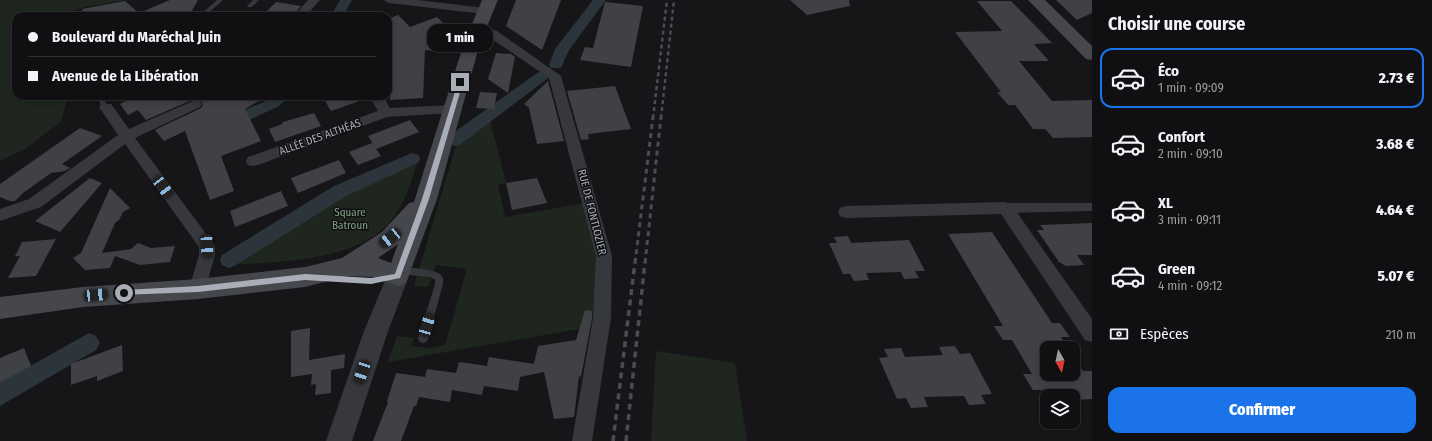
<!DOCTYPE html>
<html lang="fr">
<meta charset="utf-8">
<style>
:root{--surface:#101012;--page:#19191b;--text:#f1f3f6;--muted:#9c9d9f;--line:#303032;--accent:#1a73e8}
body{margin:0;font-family:"Fira Sans Condensed",sans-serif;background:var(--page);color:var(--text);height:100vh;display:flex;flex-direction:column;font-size:15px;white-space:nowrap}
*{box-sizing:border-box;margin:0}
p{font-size:13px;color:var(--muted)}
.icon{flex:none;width:22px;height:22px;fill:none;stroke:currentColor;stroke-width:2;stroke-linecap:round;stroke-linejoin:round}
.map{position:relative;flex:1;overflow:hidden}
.side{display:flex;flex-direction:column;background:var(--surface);width:340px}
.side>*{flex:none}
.hud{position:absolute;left:12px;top:12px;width:380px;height:88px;border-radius:12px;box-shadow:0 2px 6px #0003,0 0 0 1px var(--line);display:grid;align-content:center;height:88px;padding:0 16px;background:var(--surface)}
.needle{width:26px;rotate:171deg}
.buttons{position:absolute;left:1040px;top:341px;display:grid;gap:8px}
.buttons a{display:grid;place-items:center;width:40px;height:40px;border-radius:8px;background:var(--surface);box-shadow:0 2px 6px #0003,0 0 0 1px var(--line);font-size:20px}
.end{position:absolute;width:18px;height:18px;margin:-9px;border:5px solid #a8adb8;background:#111;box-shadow:0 0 0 2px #111}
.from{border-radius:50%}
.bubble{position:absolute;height:28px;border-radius:12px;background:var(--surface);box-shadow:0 2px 6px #0003,0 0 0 1px var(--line);font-size:13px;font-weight:800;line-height:28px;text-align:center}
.car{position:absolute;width:12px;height:24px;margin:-12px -6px;border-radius:5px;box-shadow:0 0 3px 1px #0007;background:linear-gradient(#222 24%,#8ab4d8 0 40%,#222 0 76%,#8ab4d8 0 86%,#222 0)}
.hud b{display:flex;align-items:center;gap:14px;height:38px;font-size:15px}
.hud b+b{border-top:1px solid var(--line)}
.hud i{width:10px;height:10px;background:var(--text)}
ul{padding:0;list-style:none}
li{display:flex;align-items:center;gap:12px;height:60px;margin:0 8px 6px;padding:0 8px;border:2px solid transparent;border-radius:12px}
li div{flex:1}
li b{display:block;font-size:15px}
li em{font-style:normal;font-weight:800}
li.current{border-color:var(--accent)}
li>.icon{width:36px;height:36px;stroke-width:1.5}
h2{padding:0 16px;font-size:18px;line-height:48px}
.pay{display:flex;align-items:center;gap:10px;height:44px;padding:0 16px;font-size:15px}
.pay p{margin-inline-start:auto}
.cta{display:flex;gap:8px;margin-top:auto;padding:8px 16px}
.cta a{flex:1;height:46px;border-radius:12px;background:var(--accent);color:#fff;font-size:16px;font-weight:800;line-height:46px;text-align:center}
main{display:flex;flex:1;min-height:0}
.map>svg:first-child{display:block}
.green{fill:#1e261f}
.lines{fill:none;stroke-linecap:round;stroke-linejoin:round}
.canal{fill:#2c353c;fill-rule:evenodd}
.building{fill:#404145}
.service{fill:#37383d;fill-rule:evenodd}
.pedestrian{fill:#37383d;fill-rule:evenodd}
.minor{fill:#37383d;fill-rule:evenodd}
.tertiary{fill:#37383d;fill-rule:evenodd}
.secondary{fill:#45474d;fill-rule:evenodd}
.rail-far2{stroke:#4a4c52;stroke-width:2.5;stroke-dasharray:4 3;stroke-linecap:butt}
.rail-far1{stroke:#4a4c52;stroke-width:3;stroke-dasharray:5 4;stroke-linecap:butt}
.rail{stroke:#4a4c52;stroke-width:3.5;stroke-dasharray:6 4.5;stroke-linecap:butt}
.route{fill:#a8adb8}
.labels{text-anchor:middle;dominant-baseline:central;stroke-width:3;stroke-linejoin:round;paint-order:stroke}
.street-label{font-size:11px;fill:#a8adb8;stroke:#111113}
.park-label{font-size:11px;fill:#7fa381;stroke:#111113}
</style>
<main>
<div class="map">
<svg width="1092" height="441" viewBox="0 0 1092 441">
<rect width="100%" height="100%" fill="#161618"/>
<path class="green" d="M 0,0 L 126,0 L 86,7 L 56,16 L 16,16 L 16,96 L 68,97 L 61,122 L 25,149 L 0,161 Z
M 490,120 L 506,183 L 498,185 L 505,217 L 586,203 L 596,243 L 597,287 L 591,327 L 388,362 L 397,336 L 414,338 L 411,346 L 431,348 L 445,345 L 467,269 L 436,265 L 428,287 L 414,286 L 456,146 L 454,146 L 455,142 Z
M 420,155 C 413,175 408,196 396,214 C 363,264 274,262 220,265 L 340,191 Z
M 656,351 L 735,363 L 747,441 L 651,441 Z"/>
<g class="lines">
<path class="canal" d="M 340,0 L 352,0 L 343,16 L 331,16 Z
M 593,0 L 606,0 L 569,50 L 561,68 L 551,68 L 549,65 L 555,49 Z
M 542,71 L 547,73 L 549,76 L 547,79 L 461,144 L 455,146 L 449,144 L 447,140 L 449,136 L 537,73 Z
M 273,96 L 289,96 L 279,106 L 232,128 L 226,129 L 220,128 L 218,124 L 220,120 L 269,100 Z
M 412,153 L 418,155 L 420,159 L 418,163 L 346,196 L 236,265 L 229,268 L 222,265 L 220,260 L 222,255 L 334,186 Z
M 89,333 L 96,336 L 100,343 L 96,350 L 0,406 L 0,383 Z"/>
</g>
<path class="building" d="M 170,0 L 198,0 L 189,16 L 83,16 L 82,9 L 125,1 L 139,13 Z
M 516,0 L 561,0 L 542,50 L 506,26 Z
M 790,0 L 849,0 L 850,6 L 807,15 Z
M 1056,0 L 1092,0 L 1092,13 L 1077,20 Z
M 977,1 L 1011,1 L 1052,43 L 1034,44 L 1049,61 L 1019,61 L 1052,101 L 1092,100 L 1092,137 L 1053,138 L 1045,129 L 1033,129 L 1015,105 L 1008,105 L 997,92 L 1001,92 L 955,32 L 1002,31 Z
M 276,2 L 301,6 L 293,16 L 262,16 Z
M 605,2 L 643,6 L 631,67 L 580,60 L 585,47 L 593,48 Z
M 398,15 L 410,27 L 437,17 L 454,34 L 446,53 L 425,50 L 423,98 L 390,100 L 391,86 L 388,86 L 388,19 Z
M 496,53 L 511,54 L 515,57 L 508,93 L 488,79 Z
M 548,81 L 564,141 L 537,144 L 529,108 L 524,104 Z
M 615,86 L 631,129 L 588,134 L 589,139 L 581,140 L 567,91 Z
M 480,92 L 497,93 L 494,109 L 476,108 Z
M 125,96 L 267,96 L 245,109 L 261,141 L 221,156 L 234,191 L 210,200 L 185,131 L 164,141 L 155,130 L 201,108 L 203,105 L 201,100 L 194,99 L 146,120 L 138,110 L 128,115 L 120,104 L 128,100 Z
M 322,96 L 367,96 L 368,98 L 331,111 Z
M 314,113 L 321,126 L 275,142 L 269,129 L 282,124 L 283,122 Z
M 410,120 L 419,132 L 376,149 L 368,136 Z
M 80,128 L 102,136 L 62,164 L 70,168 L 65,171 L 51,173 L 23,193 L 15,201 L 10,201 L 0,197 L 0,184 Z
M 372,143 L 381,156 L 358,165 L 349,152 Z
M 339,160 L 346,173 L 298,193 L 291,178 Z
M 90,178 L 102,183 L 60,232 L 35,221 Z
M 537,178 L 547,203 L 512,210 L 506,183 Z
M 110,188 L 130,208 L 123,212 L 119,220 L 115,223 L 102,253 L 131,249 L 138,243 L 151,248 L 175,246 L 170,262 L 140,265 L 115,256 L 110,268 L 85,270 L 73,258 L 81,253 Z
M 281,191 L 288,206 L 235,227 L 230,211 Z
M 1092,223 L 1092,255 L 1077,255 L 1084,265 L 1066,266 L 1059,262 L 1037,230 L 1044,230 L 1040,225 Z
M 992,232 L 1052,323 L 1060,323 L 1070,337 L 1061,337 L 1068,348 L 1047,348 L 1047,374 L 1073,374 L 1073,356 L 1083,371 L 1092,371 L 1092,399 L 1073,400 L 1073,396 L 1047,396 L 1047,398 L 1042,390 L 1033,390 L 1023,374 L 1032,374 L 1012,340 L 1003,340 L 994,326 L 1003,326 L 948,234 Z
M 848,236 L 851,243 L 909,240 L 925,271 L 915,271 L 919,278 L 904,279 L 901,272 L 866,273 L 869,280 L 854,281 L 850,274 L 843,274 L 829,243 L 837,243 L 834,237 Z
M 56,239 L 36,276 L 8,278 L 20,256 L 15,256 L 22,242 Z
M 585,310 L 592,311 L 592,318 L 581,377 L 579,376 L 574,417 L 554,419 L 544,372 L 520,377 L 518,391 L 484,386 L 482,395 L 452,390 L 450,402 L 419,397 L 416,406 L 414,406 L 401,441 L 373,441 L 388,402 L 387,401 L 396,373 L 425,377 L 427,369 L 456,373 L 459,362 L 487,366 L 489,357 L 534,364 L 538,346 L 576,340 Z
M 310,328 L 309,360 L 345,354 L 344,368 L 331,370 L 331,393 L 315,395 L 316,384 L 311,385 L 312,374 L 291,377 L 291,331 Z
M 122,345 L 123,371 L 97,381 L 97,376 L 71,385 L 71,364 Z
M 955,346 L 960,354 L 970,353 L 992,394 L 981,395 L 986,404 L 969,405 L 964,396 L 924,397 L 928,407 L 911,408 L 906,398 L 897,399 L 879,358 L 888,357 L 884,349 L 901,348 L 905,357 L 943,355 L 939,347 Z
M 24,348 L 31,366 L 0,383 L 0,358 Z"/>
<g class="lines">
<path class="service" d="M 217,0 L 223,0 L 205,16 L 199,16 Z
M 253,0 L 259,0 L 252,7 L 248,7 L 247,6 Z
M 95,96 L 101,96 L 109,107 L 108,109 L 104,109 Z
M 400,267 C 409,268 440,268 443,278 C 443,278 443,283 443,284 L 428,339 L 426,342 L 423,343 L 420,342 L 418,339 L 435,284 L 435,280 L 431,277 L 397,274 L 396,271 L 397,268 Z"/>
<path class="pedestrian" d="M 1005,203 L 1092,203 L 1092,211 L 1005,213 L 1001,211 L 999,208 L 1001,205 Z"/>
<path class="minor" d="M 308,0 L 320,0 L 306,16 L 294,16 Z
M 383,0 L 418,0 L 484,8 L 490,11 L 484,14 L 389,3 Z
M 477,26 L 497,31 L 561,76 L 612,256 L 611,318 L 592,441 L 572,441 L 593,318 L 596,256 L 549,78 L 489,37 L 473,33 L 471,30 L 473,27 Z
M 369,96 L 383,96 L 390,108 L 452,105 L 457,106 L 459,109 L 457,112 L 452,113 L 387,117 L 258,165 L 253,166 L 248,165 L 246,161 L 248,157 L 378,111 Z
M 195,100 L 200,101 L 202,104 L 200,107 L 135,138 L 215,246 L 215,255 L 204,294 L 198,296 L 192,294 L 189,289 L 199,255 L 199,247 L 125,144 L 41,207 L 0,221 L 0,209 L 29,199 L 118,135 L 99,107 L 101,104 L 111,104 L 129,129 Z
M 1005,202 L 1011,204 L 1092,319 L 1092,342 L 1085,340 L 1001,214 L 846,218 L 840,216 L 838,212 L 840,208 L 846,206 Z"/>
<path class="tertiary" d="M 398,267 L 406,270 L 409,276 L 388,331 L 352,441 L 326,441 L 364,331 L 387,276 L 390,270 Z"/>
<path class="secondary" d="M 482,0 L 498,0 L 480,43 L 437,199 L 406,283 L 398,286 L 375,277 L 348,276 L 305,287 L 198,299 L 83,307 L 0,319 L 0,297 L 83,287 L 198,279 L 305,267 L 342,258 L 382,232 L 409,203 L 414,202 L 464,43 ZM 398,244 L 391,263 L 378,258 Z
M 1028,0 L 1045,0 L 1092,46 L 1092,60 L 1086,59 Z"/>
<path class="rail-far2" d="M 653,118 L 667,0
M 661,118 L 674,0"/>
<path class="rail-far1" d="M 635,263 L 653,117
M 645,263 L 661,117"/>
<path class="rail" d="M 613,441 L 635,262
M 626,441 L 645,262"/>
</g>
<path class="route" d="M 460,81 L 463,82 L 429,199 L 400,278 L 371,284 L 305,280 L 198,292 L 121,295 L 121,291 L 124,290 L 198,286 L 305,274 L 371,278 L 395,274 L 422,199 L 458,82 Z"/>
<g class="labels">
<g class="street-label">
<text transform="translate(320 137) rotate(-20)">ALLÉE DES ALTHÉAS</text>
<text transform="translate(592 212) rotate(76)">RUE DE FONTLOZIER</text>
</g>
<g class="park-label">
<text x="350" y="212">Square<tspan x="350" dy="13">Batroun</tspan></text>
</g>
</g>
</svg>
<div class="buttons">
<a><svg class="needle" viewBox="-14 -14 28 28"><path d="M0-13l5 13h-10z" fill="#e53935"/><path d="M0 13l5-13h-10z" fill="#9c9d9f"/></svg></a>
<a><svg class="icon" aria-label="layers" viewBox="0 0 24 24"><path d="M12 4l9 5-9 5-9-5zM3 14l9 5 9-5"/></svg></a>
</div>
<i class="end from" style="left:124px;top:293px"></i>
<i class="end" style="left:460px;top:82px"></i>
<div class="bubble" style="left:427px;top:24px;width:66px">1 min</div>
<i class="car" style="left:163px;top:187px;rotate:143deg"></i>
<i class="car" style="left:390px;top:238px;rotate:232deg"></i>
<i class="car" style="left:207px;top:246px;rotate:177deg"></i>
<i class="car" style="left:96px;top:295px;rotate:85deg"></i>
<i class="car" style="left:427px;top:325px;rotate:17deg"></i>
<i class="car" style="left:362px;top:372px;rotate:199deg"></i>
<div class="hud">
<b><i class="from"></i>Boulevard du Maréchal Juin</b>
<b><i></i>Avenue de la Libération</b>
</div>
</div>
<section class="side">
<h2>Choisir une course</h2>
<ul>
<li class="current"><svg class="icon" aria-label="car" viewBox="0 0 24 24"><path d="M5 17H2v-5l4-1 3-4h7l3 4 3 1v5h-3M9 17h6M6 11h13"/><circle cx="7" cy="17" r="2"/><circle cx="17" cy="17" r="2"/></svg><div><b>Éco</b><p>1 min · 09:09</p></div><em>2.73 €</em></li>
<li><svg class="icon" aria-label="car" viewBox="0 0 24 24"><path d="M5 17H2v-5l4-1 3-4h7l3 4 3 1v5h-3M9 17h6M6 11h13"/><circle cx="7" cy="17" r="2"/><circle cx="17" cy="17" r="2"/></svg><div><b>Confort</b><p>2 min · 09:10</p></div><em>3.68 €</em></li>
<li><svg class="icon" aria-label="car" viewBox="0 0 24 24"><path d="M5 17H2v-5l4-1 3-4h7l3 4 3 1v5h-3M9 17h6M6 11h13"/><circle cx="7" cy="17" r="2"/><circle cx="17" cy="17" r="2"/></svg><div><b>XL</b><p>3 min · 09:11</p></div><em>4.64 €</em></li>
<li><svg class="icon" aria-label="car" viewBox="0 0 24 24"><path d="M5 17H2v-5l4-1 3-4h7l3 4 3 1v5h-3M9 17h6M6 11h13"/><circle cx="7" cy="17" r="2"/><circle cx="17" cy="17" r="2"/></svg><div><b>Green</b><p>4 min · 09:12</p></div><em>5.07 €</em></li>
</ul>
<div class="pay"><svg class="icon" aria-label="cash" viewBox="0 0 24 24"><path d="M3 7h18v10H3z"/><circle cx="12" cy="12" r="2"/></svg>Espèces<p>210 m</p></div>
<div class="cta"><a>Confirmer</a></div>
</section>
</main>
